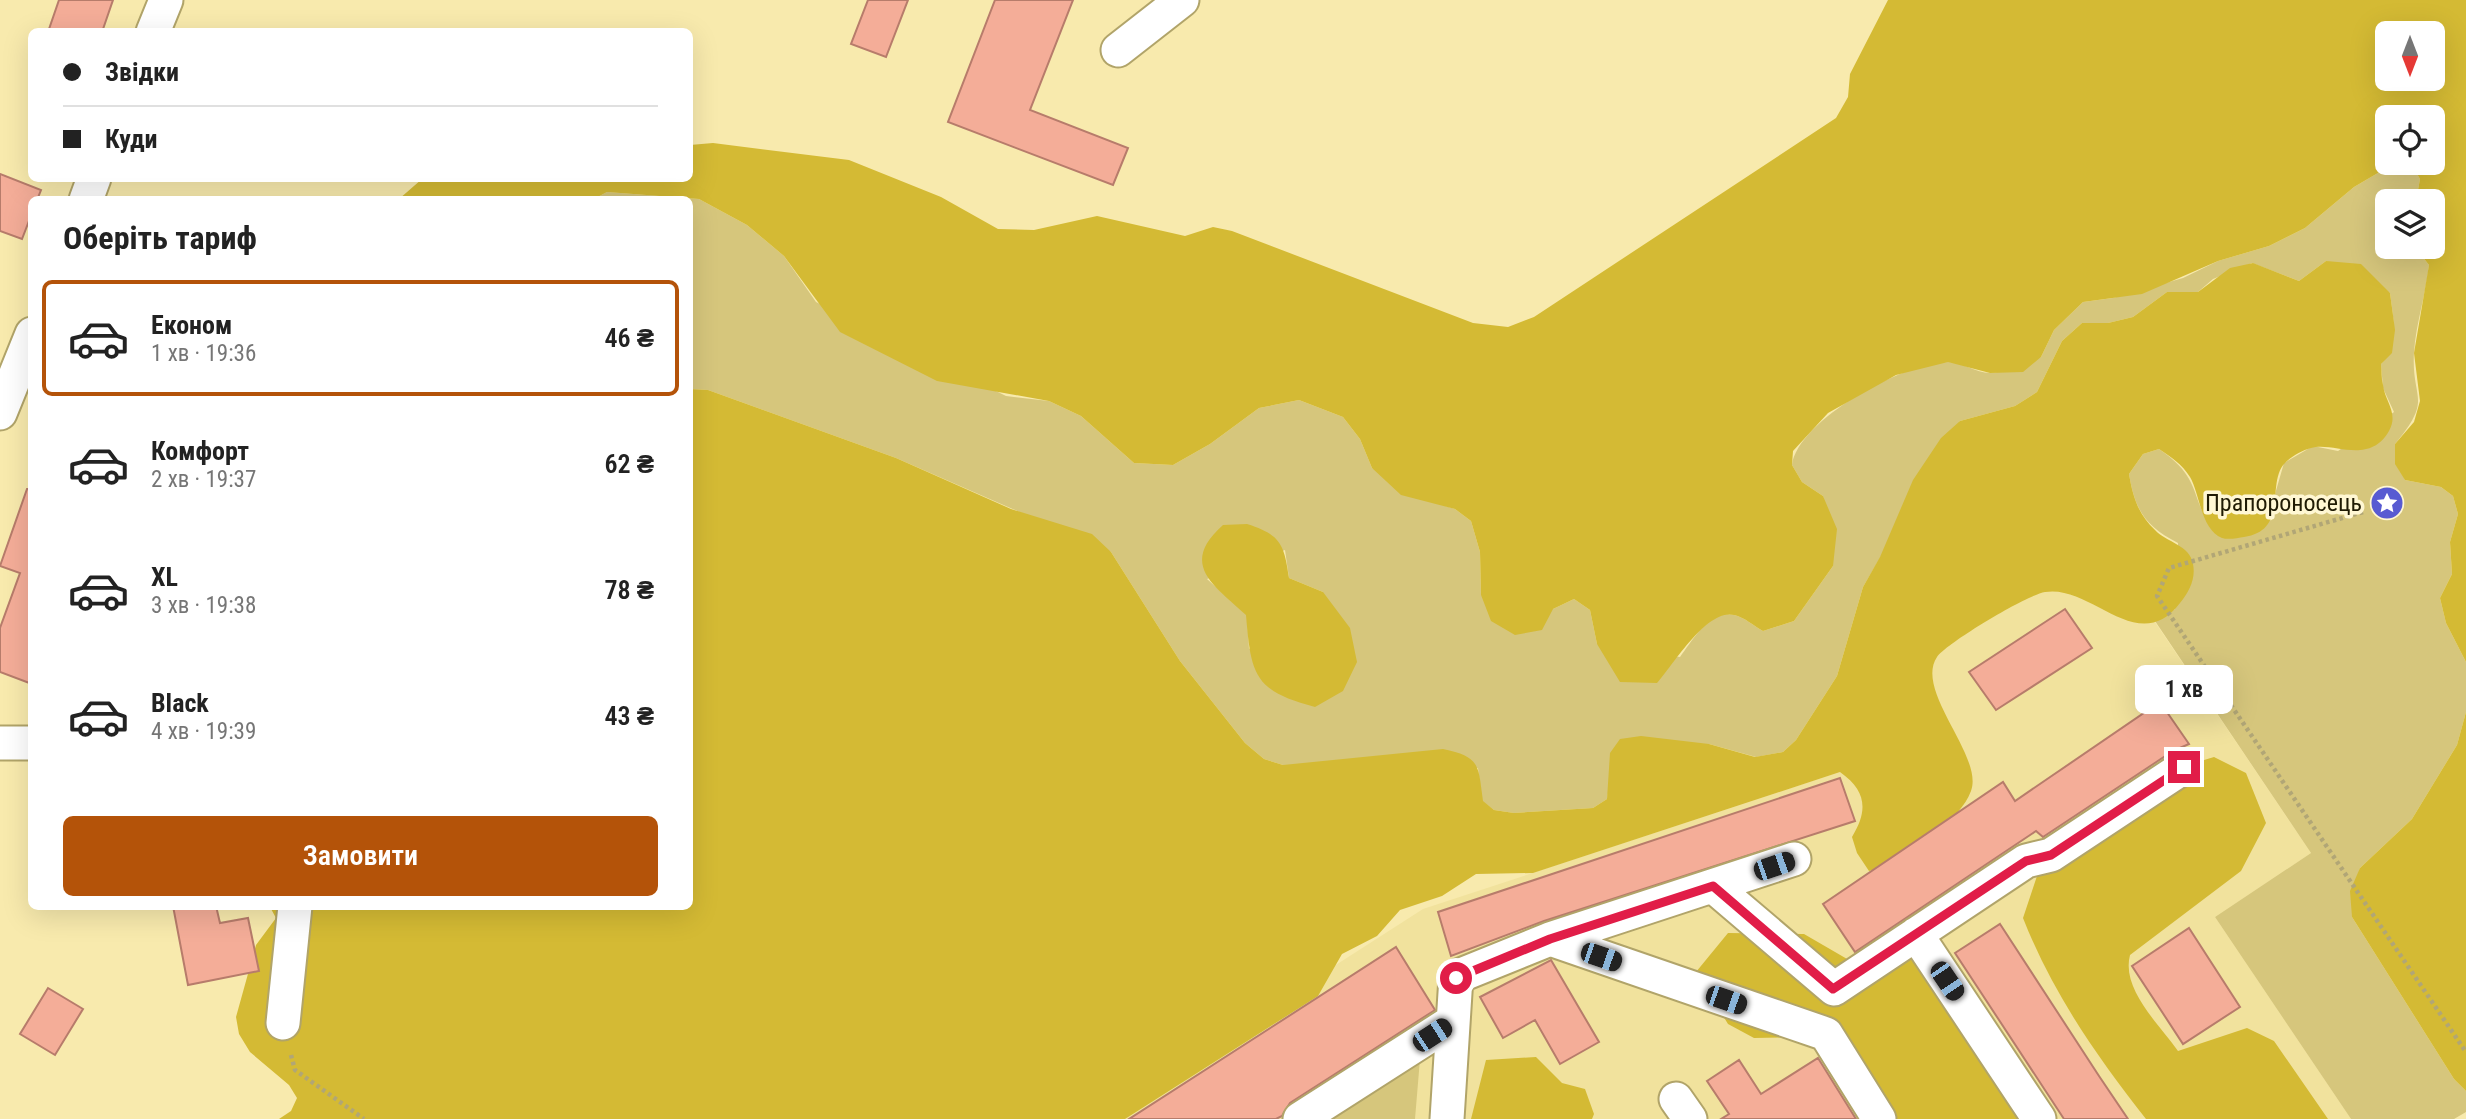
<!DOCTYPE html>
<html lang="uk">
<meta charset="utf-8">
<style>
:root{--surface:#fff;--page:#f6f6f6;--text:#222;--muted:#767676;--line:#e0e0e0;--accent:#b45309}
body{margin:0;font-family:"Roboto Condensed",sans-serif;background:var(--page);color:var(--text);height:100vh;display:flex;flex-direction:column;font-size:26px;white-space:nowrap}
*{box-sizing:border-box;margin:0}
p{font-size:23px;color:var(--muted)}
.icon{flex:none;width:38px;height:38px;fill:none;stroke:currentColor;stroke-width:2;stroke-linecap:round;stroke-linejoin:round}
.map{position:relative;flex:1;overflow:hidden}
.panel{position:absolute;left:28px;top:196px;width:665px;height:714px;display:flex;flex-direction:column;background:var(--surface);border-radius:10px;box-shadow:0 7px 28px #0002}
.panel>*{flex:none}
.top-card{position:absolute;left:28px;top:28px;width:665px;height:154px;border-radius:10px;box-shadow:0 7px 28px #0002;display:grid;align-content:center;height:154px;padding:0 35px;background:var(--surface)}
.needle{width:46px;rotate:180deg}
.controls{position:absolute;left:2375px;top:21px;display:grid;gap:14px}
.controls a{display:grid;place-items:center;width:70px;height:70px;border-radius:10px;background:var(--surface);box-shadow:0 7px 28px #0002;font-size:35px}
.end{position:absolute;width:32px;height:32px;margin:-16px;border:9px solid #e11d48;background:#fff;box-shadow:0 0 0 4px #fff}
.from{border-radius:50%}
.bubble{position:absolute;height:49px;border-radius:10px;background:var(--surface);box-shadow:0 7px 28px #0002;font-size:23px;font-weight:600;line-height:49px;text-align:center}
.car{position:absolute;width:21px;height:42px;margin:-21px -10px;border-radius:9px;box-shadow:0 0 5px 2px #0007;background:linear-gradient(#222 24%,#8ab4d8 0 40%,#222 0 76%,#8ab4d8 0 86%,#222 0)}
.top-card b{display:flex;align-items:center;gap:24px;height:66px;font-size:26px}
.top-card b+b{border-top:2px solid var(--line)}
.top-card i{width:18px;height:18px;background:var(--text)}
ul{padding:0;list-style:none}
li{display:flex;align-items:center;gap:21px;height:116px;margin:0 14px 10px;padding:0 21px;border:4px solid transparent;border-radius:10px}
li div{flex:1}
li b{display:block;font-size:26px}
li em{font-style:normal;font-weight:600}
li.selected{border-color:var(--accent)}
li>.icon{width:63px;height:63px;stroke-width:1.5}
h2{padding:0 35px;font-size:32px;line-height:84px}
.cta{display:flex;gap:14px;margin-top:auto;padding:14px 35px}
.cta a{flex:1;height:80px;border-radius:10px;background:var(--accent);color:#fff;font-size:28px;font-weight:600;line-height:80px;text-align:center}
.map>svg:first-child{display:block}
.built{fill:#f1e29d}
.green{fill:#d6c67c;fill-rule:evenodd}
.forest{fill:#d4ba34;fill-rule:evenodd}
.building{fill:#f4ad98;stroke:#b77c6b;stroke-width:2}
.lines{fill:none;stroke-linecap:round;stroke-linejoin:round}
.minor-casing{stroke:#b1a469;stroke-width:37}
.path{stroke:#b1a676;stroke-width:4.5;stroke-dasharray:3.5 3.5;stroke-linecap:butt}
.minor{stroke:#fff;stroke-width:33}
.route{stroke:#e11d48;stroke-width:9}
.labels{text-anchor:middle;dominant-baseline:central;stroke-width:7;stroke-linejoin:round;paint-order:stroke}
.poi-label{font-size:24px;fill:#201b04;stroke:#fff7d3;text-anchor:end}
</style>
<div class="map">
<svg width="2466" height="1119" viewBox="0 0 2466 1119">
<rect width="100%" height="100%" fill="#f8eaad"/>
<path class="built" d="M 2082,514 L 2311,853 L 2215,917 L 2351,1119 L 1096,1119 L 1423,909 L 1840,772 L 1926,619 Z"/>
<path class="green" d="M 2395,163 L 2412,165 L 2420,179 L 2416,201 L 2387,201 L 2387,247 L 2415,247 L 2429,265 C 2426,294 2416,323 2414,352 C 2411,401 2434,397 2395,444 L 2405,480 L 2441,487 L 2453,496 L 2458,514 L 2450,542 L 2452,574 L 2440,598 L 2446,623 L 2466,662 L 2466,712 L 2457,745 L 2412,819 L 2360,868 L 2352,917 L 2454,1079 L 2466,1091 L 2466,1112 L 2454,1119 L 2351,1119 L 2215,917 L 2311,853 L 2155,621 L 2175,609 L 2178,543 C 2145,526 2135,510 2129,474 L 2143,454 L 2159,449 C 2201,478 2189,492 2212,530 L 2272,520 L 2273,501 L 2284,463 L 2313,446 L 2338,451 L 2394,412 L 2383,388 L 2381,364 C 2400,344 2393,318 2390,293 L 2326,261 L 2299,281 L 2252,263 L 2213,279 L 2198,292 L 2167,292 L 2133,317 L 2108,323 L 2082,323 L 2062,341 L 2037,392 L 2015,406 L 1960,421 L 1863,587 L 1837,676 L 1796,740 L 1783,752 L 1756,757 L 1709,744 L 1610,781 L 1607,799 L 1593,808 L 1514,813 L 1494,810 L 1482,801 L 1478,768 L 1283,765 L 1264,759 L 1245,743 L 1180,661 L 1111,552 L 896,458 L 708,390 L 690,389 L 690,200 L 592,200 L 607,192 L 699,199 L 747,225 L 784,256 L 816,302 L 1006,396 L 1049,401 L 1081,416 L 1134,463 L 1173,465 L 1210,444 L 1259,408 L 1299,400 L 1343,417 L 1360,439 L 1372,468 L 1430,501 L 1455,509 L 1471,521 L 1480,552 L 1481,595 L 1553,609 L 1574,599 L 1590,610 L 1597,644 L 1680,657 C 1692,641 1710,609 1734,615 C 1744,617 1754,626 1763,631 L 1794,621 L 1833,566 L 1823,496 L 1802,482 L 1792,465 C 1798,420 1905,361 1949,362 C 1962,362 1976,373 1990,373 C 2005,373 2026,362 2041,357 L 2054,330 L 2083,302 L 2113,298 L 2183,278 L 2218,261 L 2269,246 L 2305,228 L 2354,187 ZM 1285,550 L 1289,578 L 1323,592 L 1249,649 L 1247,615 L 1207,579 Z
M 1420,1059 L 1415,1119 L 1327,1119 Z"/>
<path class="forest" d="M 1888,0 L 2466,0 L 2466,662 L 2446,623 L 2440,598 L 2452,574 L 2450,542 L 2458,514 L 2453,496 L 2441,487 L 2405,480 L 2395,464 L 2395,444 L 2414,422 L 2420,401 L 2414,353 L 2429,265 L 2415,247 L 2432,247 L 2432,201 L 2416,201 L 2420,179 L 2412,165 L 2403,163 L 2432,163 L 2432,117 L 2387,117 L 2387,163 L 2395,163 L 2354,187 L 2305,228 L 2269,246 L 2218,261 L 2142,294 L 2083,302 L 2054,330 L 2041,357 L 2023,372 L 1990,373 L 1948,362 L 1896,375 L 1828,413 L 1793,451 L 1792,465 L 1802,482 L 1823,496 L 1837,529 L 1833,566 L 1794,621 L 1763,631 C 1754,626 1744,617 1734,615 C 1707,608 1673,665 1657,683 L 1620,682 L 1597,644 L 1590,610 L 1574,599 L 1553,609 L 1542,630 L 1515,635 L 1491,621 L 1481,595 L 1480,552 L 1471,521 L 1455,509 L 1401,495 L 1372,468 L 1360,439 L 1343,417 L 1299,400 L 1259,408 L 1210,444 L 1173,465 L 1134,463 L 1081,416 L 1049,401 L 937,381 L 840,332 L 784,256 L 747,225 L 699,199 L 607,192 L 592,200 L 399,199 L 422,179 L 690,178 L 690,145 L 713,143 L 849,160 L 941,197 L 998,229 L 1034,230 L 1097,216 L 1185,236 L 1213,227 L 1232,231 L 1473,323 L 1508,327 L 1534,317 L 1836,118 L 1848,97 L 1850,74 ZM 2387,33 L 2432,33 L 2432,79 L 2387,79 Z
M 2326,261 L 2361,264 L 2390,293 L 2395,330 L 2392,353 L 2381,364 C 2382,371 2381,378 2383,385 C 2385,402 2399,413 2389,431 C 2369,466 2333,441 2311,448 C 2303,450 2294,455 2287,461 C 2264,480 2291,530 2244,537 C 2238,538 2228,540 2222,538 C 2201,530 2200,494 2190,477 C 2182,464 2171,457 2159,449 L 2143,454 L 2129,474 C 2133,497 2138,514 2155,530 C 2166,542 2190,545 2193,564 C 2196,579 2189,592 2180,603 C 2138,658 2092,584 2045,592 C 2027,595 1948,642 1937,657 C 1914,691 1984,756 1971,791 C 1965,807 1953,817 1941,828 C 1920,849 1898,864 1869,871 L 1857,853 L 1852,837 C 1868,811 1867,791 1840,772 L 1533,873 L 1476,874 L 1442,896 L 1400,910 L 1377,936 L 1342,954 L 1318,996 L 1125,1119 L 279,1119 L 291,1111 L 297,1098 L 289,1085 L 250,1052 L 239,1034 L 236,1017 L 256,945 L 276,918 L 270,907 L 690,906 L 690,389 L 708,390 L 896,458 L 1011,509 L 1092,534 L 1111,552 L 1180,661 L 1245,743 L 1264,759 L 1283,765 L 1443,749 C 1481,757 1478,765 1483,801 L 1494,810 L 1514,813 L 1593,808 L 1607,799 L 1610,753 L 1620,739 L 1641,736 L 1709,744 L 1755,757 L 1783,752 L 1796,740 L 1837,676 L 1863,587 L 1880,557 L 1913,480 L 1941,438 L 1960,421 L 2015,406 L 2037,392 L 2062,341 L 2082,323 L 2108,323 L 2133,317 L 2167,292 L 2198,292 L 2230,268 L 2253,263 L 2299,281 Z
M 1247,524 C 1281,535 1284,544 1289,578 L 1323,592 L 1350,628 L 1357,662 L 1343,691 L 1315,707 C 1254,691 1251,675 1246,615 C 1215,586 1178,565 1223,525 Z
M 2466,712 L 2466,1091 L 2454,1079 L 2352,917 L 2350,891 L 2360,868 L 2412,819 L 2457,745 Z
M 2214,757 L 2246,773 L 2266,823 L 2241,871 L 2130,955 C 2121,989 2159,1024 2178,1051 L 2247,1028 L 2274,1041 L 2328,1119 L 2146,1119 C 2096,1055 2053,994 2023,918 L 2039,870 L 2155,775 Z
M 1728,933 L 1804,934 L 1854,963 L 1894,939 L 1949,963 L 2052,1119 L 1891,1119 L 1804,1037 L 1754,1038 L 1728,1024 L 1696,972 Z
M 1536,1057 L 1562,1083 L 1585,1089 L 1594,1114 L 1592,1119 L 1471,1119 L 1486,1060 Z"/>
<path class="building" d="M 59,0 L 113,0 L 102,32 L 48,32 Z
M 868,0 L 908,0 L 886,57 L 851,44 Z
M 995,0 L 1073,0 L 1030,110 L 1128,148 L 1113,185 L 948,122 Z
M 0,174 L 41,190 L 37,200 L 32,200 L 32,213 L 22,239 L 0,231 Z
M 27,489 L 32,489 L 32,684 L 0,672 L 0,628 L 20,573 L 0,566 Z
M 2065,609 L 2092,648 L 1996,710 L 1969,672 Z
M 2160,702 L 2189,744 L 2173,751 L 2043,837 L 2036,831 L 1855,952 L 1823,904 L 2003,782 L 2015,801 Z
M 1840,778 L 1855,821 L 1544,921 L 1451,956 L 1438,912 Z
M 173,906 L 216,906 L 220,923 L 248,918 L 259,971 L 188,985 Z
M 2000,924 L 2099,1076 L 2128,1119 L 2064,1119 L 1955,953 Z
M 2189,928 L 2240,1007 L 2183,1044 L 2132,966 Z
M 1396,947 L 1435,1010 L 1290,1103 L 1282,1116 L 1276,1119 L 1129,1119 Z
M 1551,960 L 1599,1042 L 1560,1064 L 1535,1020 L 1503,1038 L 1480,997 Z
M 48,988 L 83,1009 L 55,1055 L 20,1034 Z
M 1818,1058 L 1856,1119 L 1721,1119 L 1729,1114 L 1707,1081 L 1739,1060 L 1761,1094 Z"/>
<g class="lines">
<defs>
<path id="minor" d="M 153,32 L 166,0
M 1118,50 L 1182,0
M 86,200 L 94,178
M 0,413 L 32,334
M 0,743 L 32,743
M 1713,886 L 1834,989 L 2026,861 L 2051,855 L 2184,767
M 1916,934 L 2039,1119
M 1550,939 L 1794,859
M 283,1023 L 295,906
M 1676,1099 L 1690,1119
M 1300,1119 L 1453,1021
M 1447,1119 L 1456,977 L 1550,939 L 1826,1034 L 1879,1119"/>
</defs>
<use href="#minor" class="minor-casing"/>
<path class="path" d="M 2363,512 L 2169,568 L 2157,596 L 2466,1052
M 291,1055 L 295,1070 L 364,1119"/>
<use href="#minor" class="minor"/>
</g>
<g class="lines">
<path class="route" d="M 1456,978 L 1550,939 L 1713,886 L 1833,989 L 2026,861 L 2051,855 L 2184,767"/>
</g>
<defs>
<symbol id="sight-disc" viewBox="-11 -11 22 22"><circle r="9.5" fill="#585bd2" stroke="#fff7d3"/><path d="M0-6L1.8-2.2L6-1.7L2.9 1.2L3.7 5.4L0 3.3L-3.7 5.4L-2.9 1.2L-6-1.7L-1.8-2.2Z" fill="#fff"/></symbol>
</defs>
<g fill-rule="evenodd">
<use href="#sight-disc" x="2368" y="484" width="38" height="38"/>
</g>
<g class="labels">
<g class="poi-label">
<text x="2362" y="503">Прапороносець</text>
</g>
</g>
</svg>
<div class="controls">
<a><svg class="needle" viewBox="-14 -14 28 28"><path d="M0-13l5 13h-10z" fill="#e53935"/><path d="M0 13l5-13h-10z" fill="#767676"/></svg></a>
<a><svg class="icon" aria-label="locate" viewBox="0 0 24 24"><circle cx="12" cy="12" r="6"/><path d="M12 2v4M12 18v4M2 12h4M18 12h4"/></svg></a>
<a><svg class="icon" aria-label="layers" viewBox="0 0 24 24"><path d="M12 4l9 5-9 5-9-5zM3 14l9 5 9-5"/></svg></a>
</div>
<i class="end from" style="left:1456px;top:978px"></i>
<i class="end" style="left:2184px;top:767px"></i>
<div class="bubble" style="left:2135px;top:665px;width:98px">1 хв</div>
<i class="car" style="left:1774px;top:866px;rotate:71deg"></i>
<i class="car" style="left:1601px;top:957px;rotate:109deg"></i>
<i class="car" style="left:1947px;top:981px;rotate:146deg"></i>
<i class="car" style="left:1726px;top:1000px;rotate:109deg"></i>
<i class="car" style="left:1432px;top:1035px;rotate:57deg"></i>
<div class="top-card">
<b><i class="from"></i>Звідки</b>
<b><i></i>Куди</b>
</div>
<section class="panel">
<h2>Оберіть тариф</h2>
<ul>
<li class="selected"><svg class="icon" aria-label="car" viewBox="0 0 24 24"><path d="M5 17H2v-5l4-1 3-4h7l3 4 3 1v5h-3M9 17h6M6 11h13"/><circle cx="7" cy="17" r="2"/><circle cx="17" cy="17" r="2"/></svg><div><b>Економ</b><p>1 хв · 19:36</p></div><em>46 ₴</em></li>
<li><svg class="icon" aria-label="car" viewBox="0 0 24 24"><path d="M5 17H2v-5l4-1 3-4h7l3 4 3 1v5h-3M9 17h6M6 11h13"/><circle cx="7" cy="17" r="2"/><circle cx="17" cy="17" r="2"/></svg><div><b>Комфорт</b><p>2 хв · 19:37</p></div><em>62 ₴</em></li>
<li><svg class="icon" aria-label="car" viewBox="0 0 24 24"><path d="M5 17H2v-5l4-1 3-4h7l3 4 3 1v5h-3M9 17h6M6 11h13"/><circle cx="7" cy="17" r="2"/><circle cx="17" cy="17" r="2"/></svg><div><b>XL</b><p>3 хв · 19:38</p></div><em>78 ₴</em></li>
<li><svg class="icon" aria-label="car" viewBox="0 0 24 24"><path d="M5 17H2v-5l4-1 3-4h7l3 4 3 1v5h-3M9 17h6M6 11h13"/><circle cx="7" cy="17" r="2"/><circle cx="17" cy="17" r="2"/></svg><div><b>Black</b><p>4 хв · 19:39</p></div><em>43 ₴</em></li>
</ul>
<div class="cta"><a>Замовити</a></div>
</section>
</div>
